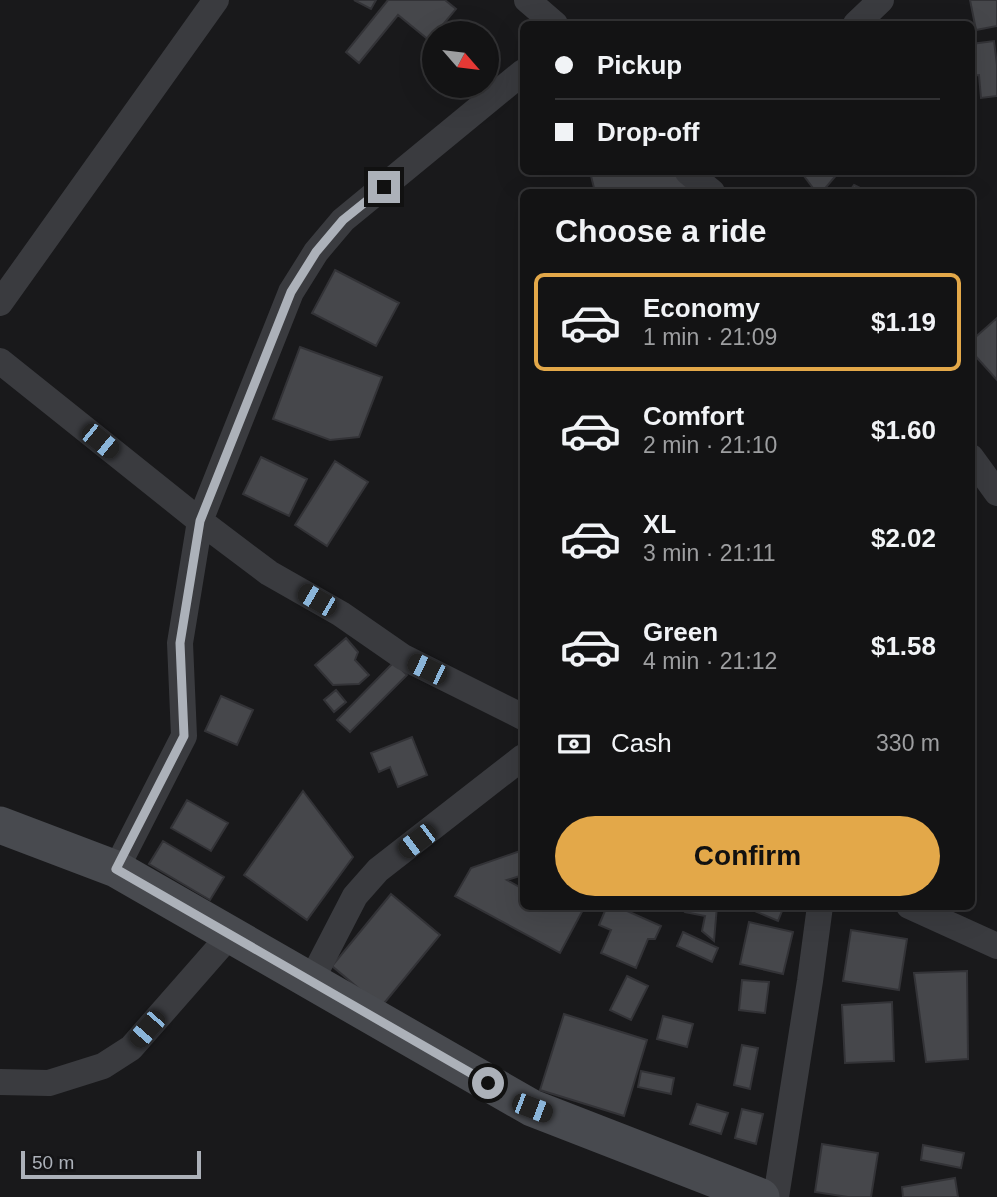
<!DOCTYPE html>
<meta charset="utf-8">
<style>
:root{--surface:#131314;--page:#1c1c1d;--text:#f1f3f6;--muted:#9d9ea0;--line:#323234;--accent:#e3a849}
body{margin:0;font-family:Helvetica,sans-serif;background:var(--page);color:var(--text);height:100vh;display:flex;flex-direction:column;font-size:26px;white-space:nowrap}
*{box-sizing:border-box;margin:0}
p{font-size:23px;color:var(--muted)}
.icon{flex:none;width:38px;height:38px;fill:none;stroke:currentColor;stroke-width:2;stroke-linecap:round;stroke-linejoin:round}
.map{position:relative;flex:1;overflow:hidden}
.side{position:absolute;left:520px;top:189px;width:455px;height:721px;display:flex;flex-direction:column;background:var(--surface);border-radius:10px;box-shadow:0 7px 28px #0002,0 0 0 2px var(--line)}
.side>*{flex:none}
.hud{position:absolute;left:520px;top:21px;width:455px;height:154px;border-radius:10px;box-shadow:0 7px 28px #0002,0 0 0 2px var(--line);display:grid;align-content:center;height:154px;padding:0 35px;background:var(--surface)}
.needle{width:46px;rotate:118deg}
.buttons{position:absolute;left:422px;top:21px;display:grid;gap:14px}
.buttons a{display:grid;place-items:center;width:77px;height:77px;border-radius:50%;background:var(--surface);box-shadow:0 7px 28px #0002,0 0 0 2px var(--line);font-size:35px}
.scale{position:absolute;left:21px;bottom:18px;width:180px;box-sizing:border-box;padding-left:7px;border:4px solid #acb1b9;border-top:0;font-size:19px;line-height:24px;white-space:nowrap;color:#acb1b9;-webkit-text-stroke:5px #141416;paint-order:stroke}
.end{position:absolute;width:32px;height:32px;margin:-16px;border:9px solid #acb1b9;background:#111;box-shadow:0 0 0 4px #111}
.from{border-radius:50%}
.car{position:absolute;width:21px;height:42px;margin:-21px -10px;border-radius:9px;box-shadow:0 0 5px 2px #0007;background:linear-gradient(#222 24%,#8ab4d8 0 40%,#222 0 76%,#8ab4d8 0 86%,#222 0)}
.hud b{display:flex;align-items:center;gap:24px;height:66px;font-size:26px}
.hud b+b{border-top:2px solid var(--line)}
.hud i{width:18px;height:18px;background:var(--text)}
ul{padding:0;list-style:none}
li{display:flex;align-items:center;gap:21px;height:98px;margin:0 14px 10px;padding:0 21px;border:4px solid transparent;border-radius:10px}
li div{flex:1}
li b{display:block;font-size:26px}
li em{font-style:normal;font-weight:600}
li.selected{border-color:var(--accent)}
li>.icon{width:63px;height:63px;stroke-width:1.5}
h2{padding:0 35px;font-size:32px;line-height:84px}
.pay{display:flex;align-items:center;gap:18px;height:77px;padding:0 35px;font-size:26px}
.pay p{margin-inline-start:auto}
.button{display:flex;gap:14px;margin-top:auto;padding:14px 35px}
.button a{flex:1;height:80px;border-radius:42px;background:var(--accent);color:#111;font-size:28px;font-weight:600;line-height:80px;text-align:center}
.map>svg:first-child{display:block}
.building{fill:#46474b;stroke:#333337;stroke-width:2}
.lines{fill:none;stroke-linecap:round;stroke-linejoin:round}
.street{stroke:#3a3b3f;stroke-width:26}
.secondary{stroke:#484a4f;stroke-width:37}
.route{stroke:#acb1b9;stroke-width:9}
</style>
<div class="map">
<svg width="997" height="1197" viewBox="0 0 997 1197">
<rect width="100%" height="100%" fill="#19191b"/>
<path class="building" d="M 354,0 L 376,0 L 371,9 Z
M 388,0 L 445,0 L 456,9 L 436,33 L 434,33 L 434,36 L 430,41 L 398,15 L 359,63 L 346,52 Z
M 970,0 L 997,0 L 997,26 L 976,30 Z
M 994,41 L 997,65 L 997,96 L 981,98 L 979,75 L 971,76 L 971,44 Z
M 590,172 L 676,172 L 698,192 L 595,192 Z
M 801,172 L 839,172 L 822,192 L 816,192 Z
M 854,185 L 868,192 L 849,192 Z
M 335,270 L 399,303 L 376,346 L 312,313 Z
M 997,318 L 997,380 L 971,351 L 971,341 Z
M 300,347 L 382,377 L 359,437 L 330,440 L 273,419 Z
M 261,457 L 307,479 L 289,516 L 243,494 Z
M 335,461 L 368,482 L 327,546 L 295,525 Z
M 346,638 L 358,652 L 355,660 L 369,675 L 359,684 L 333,685 L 315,665 Z
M 394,662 L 407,675 L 350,732 L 337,720 Z
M 336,690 L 346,702 L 334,712 L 324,700 Z
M 221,696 L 253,710 L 237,745 L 205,731 Z
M 412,737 L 427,775 L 398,787 L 390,767 L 379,772 L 371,753 Z
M 303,791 L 353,857 L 307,920 L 244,875 Z
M 187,800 L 228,823 L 211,851 L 171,828 Z
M 163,841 L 224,877 L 210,900 L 149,864 Z
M 523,850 L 523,875 L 507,880 L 523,889 L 523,906 L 585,906 L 560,953 L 455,896 L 471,868 Z
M 391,894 L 440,935 L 381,1007 L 332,966 Z
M 607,906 L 616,906 L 661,926 L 655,939 L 648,939 L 636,968 L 601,953 L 611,930 L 599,925 Z
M 679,906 L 717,906 L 714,941 L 702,931 L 705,916 L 685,912 Z
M 743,906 L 784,906 L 778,921 Z
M 749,922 L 793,932 L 783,974 L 740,964 Z
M 851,930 L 907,939 L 899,990 L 843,981 Z
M 683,932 L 718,948 L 712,962 L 677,946 Z
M 967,971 L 968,1059 L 926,1062 L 914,973 Z
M 627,976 L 648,986 L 631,1020 L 610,1010 Z
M 742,980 L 769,982 L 765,1013 L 739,1010 Z
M 892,1002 L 894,1061 L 845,1063 L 842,1005 Z
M 564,1014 L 647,1040 L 624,1116 L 540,1090 Z
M 663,1016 L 693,1024 L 687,1047 L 657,1039 Z
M 742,1045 L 758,1048 L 750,1089 L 734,1085 Z
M 641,1071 L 674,1078 L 671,1094 L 638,1087 Z
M 697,1104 L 728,1113 L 721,1134 L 690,1124 Z
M 742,1109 L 763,1114 L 756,1144 L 735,1138 Z
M 822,1144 L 878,1153 L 871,1197 L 848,1197 L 815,1192 Z
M 923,1145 L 964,1153 L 961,1168 L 921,1160 Z
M 955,1178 L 958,1197 L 903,1197 L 902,1187 Z"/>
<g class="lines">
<path class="street" d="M 527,0 L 555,24
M 856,24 L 881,0
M 688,172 L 712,192
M 0,303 L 216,0
M 0,361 L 200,521 L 269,573 L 341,614 L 403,657 L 523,717
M 971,457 L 997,493
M 116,869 L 184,736 L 180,643 L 200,521 L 291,292 L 316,252 L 343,220 L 523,72
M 909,906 L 997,946
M 311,981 L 355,896 L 378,870 L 523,757
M 0,1082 L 49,1083 L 103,1066 L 131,1048 L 231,934
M 776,1197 L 810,981 L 820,906"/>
<path class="secondary" d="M 0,825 L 116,869 L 532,1108 L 761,1197"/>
</g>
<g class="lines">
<path class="route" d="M 384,187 L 343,220 L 316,252 L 291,292 L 200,521 L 180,643 L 184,736 L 116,869 L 488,1083"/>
</g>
</svg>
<div class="buttons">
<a><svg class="needle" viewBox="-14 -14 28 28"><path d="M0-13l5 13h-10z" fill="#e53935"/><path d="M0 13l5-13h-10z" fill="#9d9ea0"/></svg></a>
</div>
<div class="scale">50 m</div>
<i class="end from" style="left:488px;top:1083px"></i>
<i class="end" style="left:384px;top:187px"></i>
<i class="car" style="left:100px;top:441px;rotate:129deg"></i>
<i class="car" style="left:317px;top:600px;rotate:300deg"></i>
<i class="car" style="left:427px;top:669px;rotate:296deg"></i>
<i class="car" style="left:417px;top:841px;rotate:233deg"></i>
<i class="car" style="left:147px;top:1029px;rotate:221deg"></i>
<i class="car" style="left:532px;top:1108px;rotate:111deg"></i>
<div class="hud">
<b><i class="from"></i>Pickup</b>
<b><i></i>Drop-off</b>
</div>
<section class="side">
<h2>Choose a ride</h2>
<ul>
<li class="selected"><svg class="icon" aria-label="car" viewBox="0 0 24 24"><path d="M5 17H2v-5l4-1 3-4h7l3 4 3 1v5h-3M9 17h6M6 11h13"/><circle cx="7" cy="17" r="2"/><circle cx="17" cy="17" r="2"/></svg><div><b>Economy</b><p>1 min · 21:09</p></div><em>$1.19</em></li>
<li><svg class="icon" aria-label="car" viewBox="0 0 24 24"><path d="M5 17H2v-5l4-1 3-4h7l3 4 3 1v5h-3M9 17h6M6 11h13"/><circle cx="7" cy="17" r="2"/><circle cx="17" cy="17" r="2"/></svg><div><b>Comfort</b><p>2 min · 21:10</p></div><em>$1.60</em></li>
<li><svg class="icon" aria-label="car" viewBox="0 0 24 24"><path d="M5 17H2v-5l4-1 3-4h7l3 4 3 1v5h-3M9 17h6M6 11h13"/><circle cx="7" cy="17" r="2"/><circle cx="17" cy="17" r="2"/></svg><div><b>XL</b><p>3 min · 21:11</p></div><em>$2.02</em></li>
<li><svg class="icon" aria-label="car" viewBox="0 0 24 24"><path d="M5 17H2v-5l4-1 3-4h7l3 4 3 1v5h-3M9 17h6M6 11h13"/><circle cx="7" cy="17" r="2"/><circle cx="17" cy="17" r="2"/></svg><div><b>Green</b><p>4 min · 21:12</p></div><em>$1.58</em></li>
</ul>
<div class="pay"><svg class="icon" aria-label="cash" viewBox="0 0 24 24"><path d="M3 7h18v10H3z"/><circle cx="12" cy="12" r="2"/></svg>Cash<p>330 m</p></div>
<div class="button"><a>Confirm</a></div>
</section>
</div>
